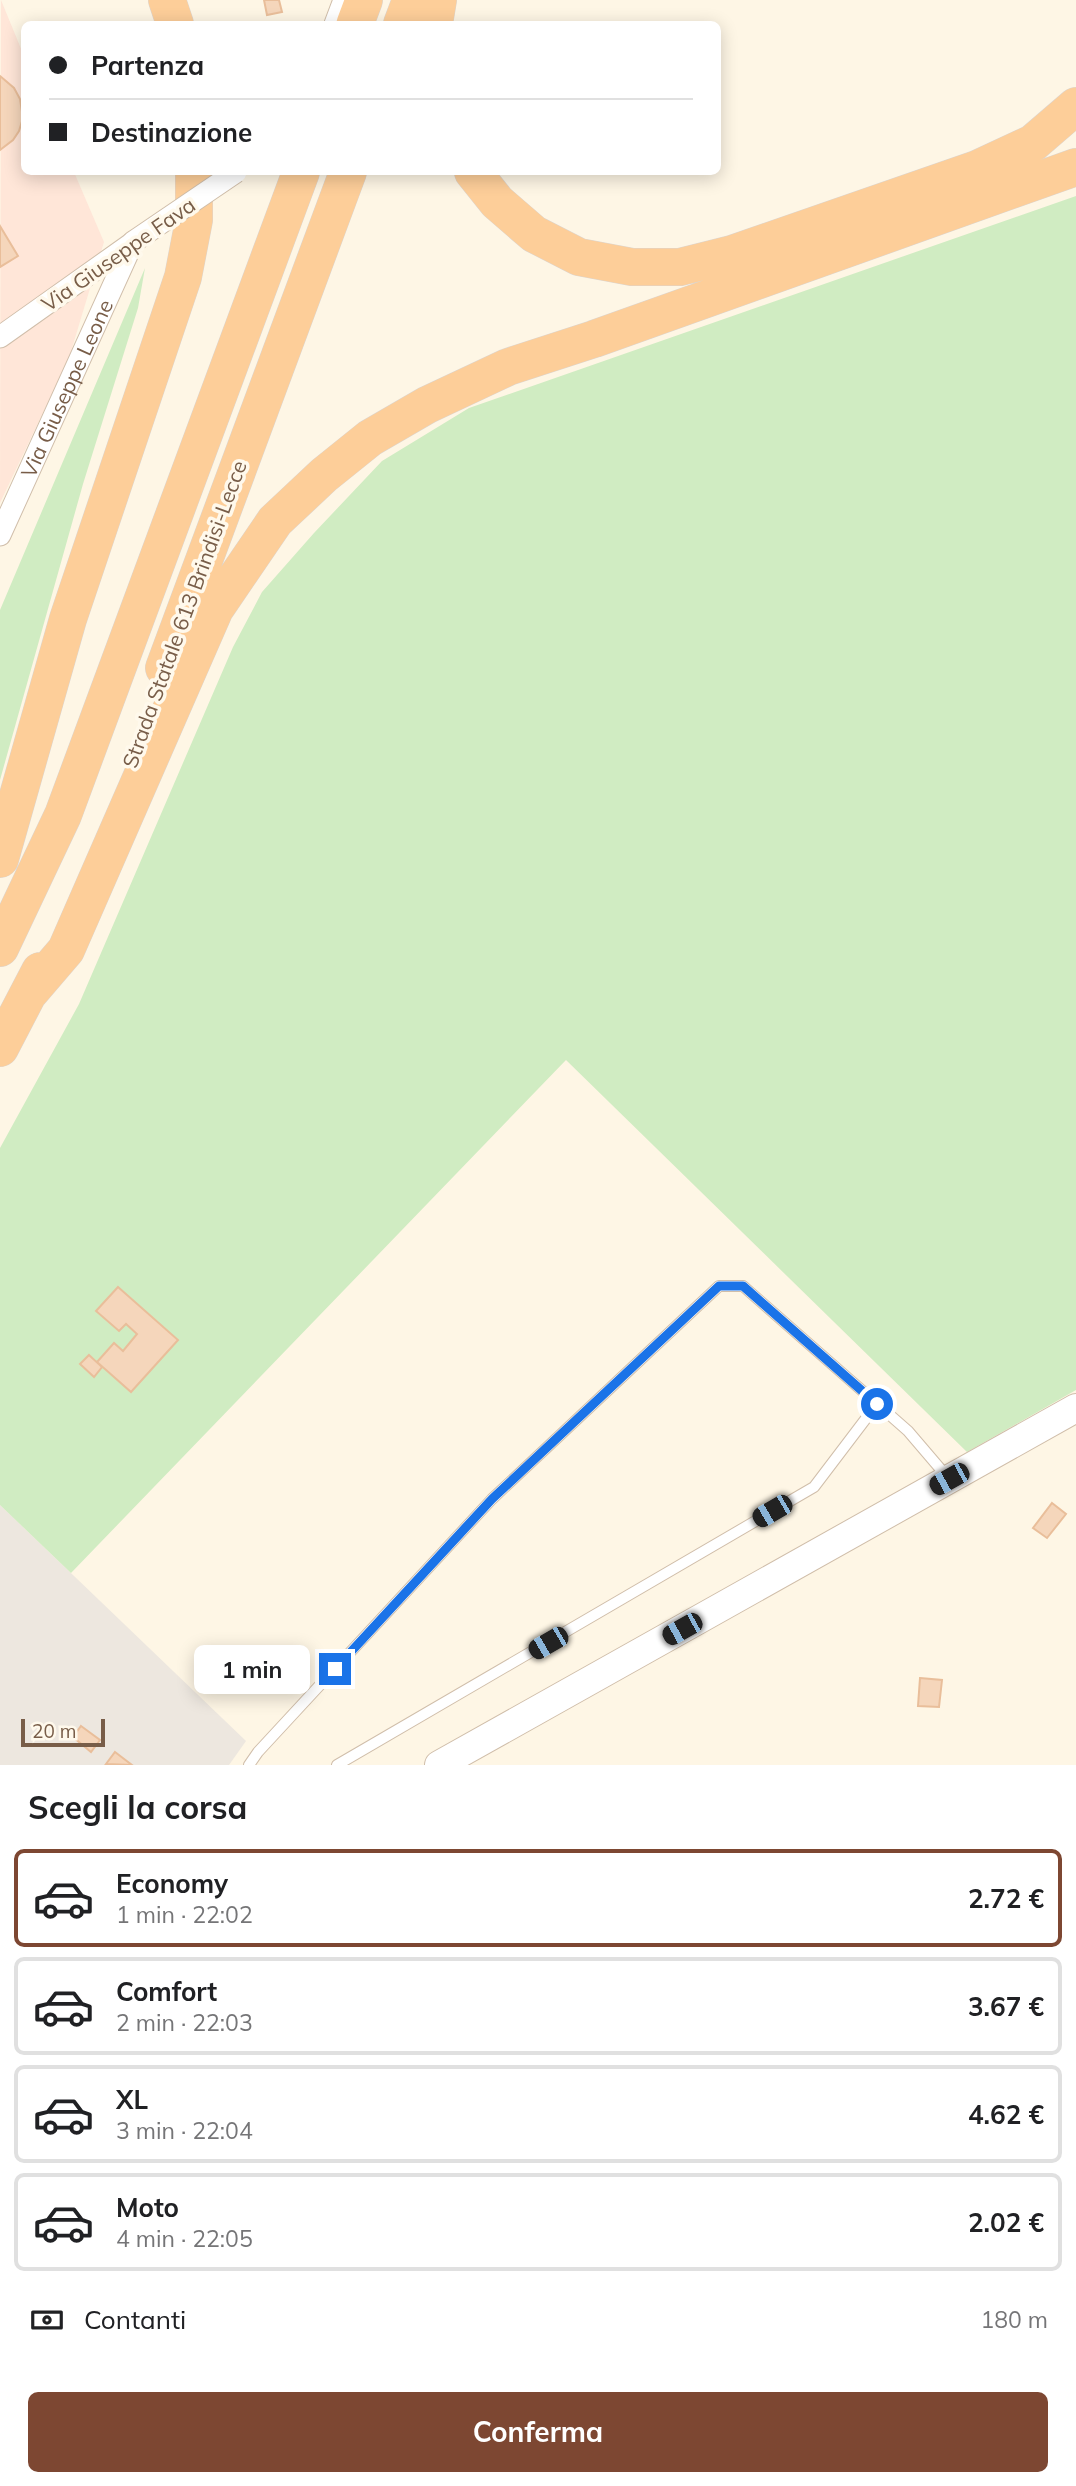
<!DOCTYPE html>
<html lang="it">
<meta charset="utf-8">
<style>
:root{--surface:#fff;--page:#f6f6f6;--text:#202124;--muted:#757577;--line:#e0e0e0;--accent:#7d4732}
body{margin:0;font-family:Mulish,sans-serif;background:var(--page);color:var(--text);height:100vh;display:flex;flex-direction:column;font-size:26px;white-space:nowrap}
*{box-sizing:border-box;margin:0}
p{font-size:23px;color:var(--muted)}
.icon{flex:none;width:38px;height:38px;fill:none;stroke:currentColor;stroke-width:2;stroke-linecap:round;stroke-linejoin:round}
.map{position:relative;height:1765px;overflow:hidden}
.panel{display:flex;flex-direction:column;background:var(--surface);flex:1}
.panel>*{flex:none}
.hud{position:absolute;left:21px;top:21px;width:700px;height:154px;border-radius:10px;box-shadow:0 4px 18px #0003;display:grid;align-content:center;height:154px;padding:0 28px;background:var(--surface)}
.scale{position:absolute;left:21px;bottom:18px;width:84px;box-sizing:border-box;padding-left:7px;border:4px solid #785d48;border-top:0;font-size:19px;line-height:24px;white-space:nowrap;color:#785d48;-webkit-text-stroke:5px #fff9ec;paint-order:stroke}
.end{position:absolute;width:32px;height:32px;margin:-16px;border:9px solid #1a73e8;background:#fff;box-shadow:0 0 0 4px #fff}
.from{border-radius:50%}
.bubble{position:absolute;height:49px;border-radius:10px;background:var(--surface);box-shadow:0 4px 18px #0003;font-size:23px;font-weight:700;line-height:49px;text-align:center}
.car{position:absolute;width:21px;height:42px;margin:-21px -10px;border-radius:9px;box-shadow:0 0 5px 2px #0007;background:linear-gradient(#222 24%,#8ab4d8 0 40%,#222 0 76%,#8ab4d8 0 86%,#222 0)}
.hud b{display:flex;align-items:center;gap:24px;height:66px;font-size:26px}
.hud b+b{border-top:2px solid var(--line)}
.hud i{width:18px;height:18px;background:var(--text)}
ul{padding:0;list-style:none}
li{display:flex;align-items:center;gap:21px;height:98px;margin:0 14px 10px;padding:0 14px;border:4px solid var(--line);border-radius:10px}
li div{flex:1}
li b{display:block;font-size:26px}
li em{font-style:normal;font-weight:700}
li.on{border-color:var(--accent)}
li>.icon{width:63px;height:63px;stroke-width:1.5}
h2{padding:0 28px;font-size:32px;line-height:84px}
.pay{display:flex;align-items:center;gap:18px;height:77px;padding:0 28px;font-size:26px}
.pay p{margin-inline-start:auto}
.primary-button{display:flex;gap:14px;margin-top:auto;padding:14px 28px}
.primary-button a{flex:1;height:80px;border-radius:10px;background:var(--accent);color:#fff;font-size:28px;font-weight:700;line-height:80px;text-align:center}
.map>svg:first-child{display:block}
.commercial{fill:#ffe6d8}
.industrial{fill:#ede7df}
.green{fill:#d0ecc2}
.building{fill:#f5d6bb;stroke:#e9be9a;stroke-width:2}
.lines{fill:none;stroke-linecap:round;stroke-linejoin:round}
.service-casing{stroke:#d0beaa;stroke-width:12}
.minor-casing{stroke:#d0beaa;stroke-width:23}
.tertiary-casing{stroke:#d0beaa;stroke-width:30}
.trunk-casing{stroke:#dcd5cf;stroke-width:38}
.service{stroke:#fff;stroke-width:10}
.minor{stroke:#fff;stroke-width:21}
.tertiary{stroke:#fff;stroke-width:28}
.trunk{stroke:#fdce99;stroke-width:37}
.minor-bridge-casing{stroke:#d0beaa;stroke-width:23;stroke-linecap:butt}
.minor-bridge{stroke:#fff;stroke-width:21}
.route{stroke:#1a73e8;stroke-width:9}
.labels{text-anchor:middle;dominant-baseline:central;stroke-width:7;stroke-linejoin:round;paint-order:stroke}
.street-label{font-size:21px;fill:#785d48;stroke:#fff9ec}
</style>
<div class="map">
<svg width="1076" height="1765" viewBox="0 0 1076 1765">
<rect width="100%" height="100%" fill="#fef6e5"/>
<path class="commercial" d="M 1,0 L 24,56 L 24,172 L 74,172 L 104,242 L 69,358 L 0,503 Z"/>
<path class="industrial" d="M 0,1505 L 246,1741 L 229,1765 L 0,1765 Z"/>
<path class="green" d="M 1076,196 L 1076,1390 L 967,1452 L 566,1060 L 71,1573 L 0,1505 L 0,1148 L 79,1004 L 233,647 L 262,592 L 314,533 L 382,461 L 469,408 Z
M 145,268 L 138,308 L 83,484 L 0,780 L 0,610 Z"/>
<path class="building" d="M 264,0 L 279,0 L 282,12 L 267,15 Z
M 0,76 L 14,88 L 20,99 L 23,118 L 19,131 L 13,140 L 0,150 Z
M 0,226 L 18,256 L 0,267 Z
M 118,1287 L 178,1340 L 131,1392 L 97,1362 L 114,1343 L 123,1351 L 137,1334 L 126,1324 L 119,1331 L 96,1311 Z
M 89,1355 L 102,1367 L 94,1377 L 80,1364 Z
M 1052,1503 L 1066,1514 L 1047,1538 L 1033,1528 Z
M 920,1678 L 942,1680 L 939,1707 L 918,1706 Z
M 81,1726 L 100,1740 L 91,1752 L 73,1737 Z
M 115,1752 L 132,1765 L 106,1764 Z"/>
<g class="lines">
<defs>
<path id="service" d="M 249,1765 L 258,1752 L 492,1499 L 719,1286 L 743,1286 L 908,1431 L 949,1479
M 337,1765 L 814,1487 L 877,1404"/>
<g id="minor">
<path d="M 335,24 L 344,0"/>
<path d="M 0,337 L 131,244"/>
<path id="s1" d="M 0,535 L 133,242"/>
</g>
<path id="tertiary" d="M 439,1765 L 1076,1408"/>
<path id="trunk" d="M 167,0 L 175,24
M 355,24 L 364,0
M 402,24 L 411,0
M 434,24 L 438,0
M 473,172 L 497,202 L 534,234 L 579,257 L 632,267 L 680,267 L 732,254 L 977,169 L 1033,143 L 1076,106
M 164,668 L 348,172
M 0,859 L 68,619 L 183,277 L 194,220 L 194,172
M 0,948 L 63,815 L 301,172
M 30,992 L 66,950 L 215,609 L 275,521 L 324,475 L 370,438 L 427,405 L 508,367 L 594,339 L 1076,167
M 0,1048 L 40,971"/>
</defs>
<use href="#service" class="service-casing"/>
<use href="#minor" class="minor-casing"/>
<use href="#tertiary" class="tertiary-casing"/>
<use href="#trunk" class="trunk-casing"/>
<use href="#service" class="service"/>
<use href="#minor" class="minor"/>
<use href="#tertiary" class="tertiary"/>
<use href="#trunk" class="trunk"/>
<defs>
<path id="minor-bridge" d="M 133,242 L 236,172"/>
</defs>
<use href="#minor-bridge" class="minor-bridge-casing"/>
<use href="#minor-bridge" class="minor-bridge"/>
</g>
<g class="lines">
<path class="route" d="M 335,1669 L 492,1499 L 719,1286 L 743,1286 L 877,1404"/>
</g>
<g class="labels">
<g class="street-label">
<text transform="translate(118 254) rotate(-35)">Via Giuseppe Fava</text>
<text stroke="none"><textPath href="#s1" startOffset="161">Via Giuseppe Leone</textPath></text>
<text transform="translate(184 614) rotate(-70)">Strada Statale 613 Brindisi-Lecce</text>
</g>
</g>
</svg>
<div class="scale">20 m</div>
<i class="end from" style="left:877px;top:1404px"></i>
<i class="end" style="left:335px;top:1669px"></i>
<div class="bubble" style="left:194px;top:1645px;width:116px">1 min</div>
<i class="car" style="left:949px;top:1479px;rotate:241deg"></i>
<i class="car" style="left:772px;top:1511px;rotate:240deg"></i>
<i class="car" style="left:682px;top:1629px;rotate:241deg"></i>
<i class="car" style="left:548px;top:1643px;rotate:240deg"></i>
<div class="hud">
<b><i class="from"></i>Partenza</b>
<b><i></i>Destinazione</b>
</div>
</div>
<section class="panel">
<h2>Scegli la corsa</h2>
<ul>
<li class="on"><svg class="icon" aria-label="car" viewBox="0 0 24 24"><path d="M5 17H2v-5l4-1 3-4h7l3 4 3 1v5h-3M9 17h6M6 11h13"/><circle cx="7" cy="17" r="2"/><circle cx="17" cy="17" r="2"/></svg><div><b>Economy</b><p>1 min · 22:02</p></div><em>2.72 €</em></li>
<li><svg class="icon" aria-label="car" viewBox="0 0 24 24"><path d="M5 17H2v-5l4-1 3-4h7l3 4 3 1v5h-3M9 17h6M6 11h13"/><circle cx="7" cy="17" r="2"/><circle cx="17" cy="17" r="2"/></svg><div><b>Comfort</b><p>2 min · 22:03</p></div><em>3.67 €</em></li>
<li><svg class="icon" aria-label="car" viewBox="0 0 24 24"><path d="M5 17H2v-5l4-1 3-4h7l3 4 3 1v5h-3M9 17h6M6 11h13"/><circle cx="7" cy="17" r="2"/><circle cx="17" cy="17" r="2"/></svg><div><b>XL</b><p>3 min · 22:04</p></div><em>4.62 €</em></li>
<li><svg class="icon" aria-label="car" viewBox="0 0 24 24"><path d="M5 17H2v-5l4-1 3-4h7l3 4 3 1v5h-3M9 17h6M6 11h13"/><circle cx="7" cy="17" r="2"/><circle cx="17" cy="17" r="2"/></svg><div><b>Moto</b><p>4 min · 22:05</p></div><em>2.02 €</em></li>
</ul>
<div class="pay"><svg class="icon" aria-label="cash" viewBox="0 0 24 24"><path d="M3 7h18v10H3z"/><circle cx="12" cy="12" r="2"/></svg>Contanti<p>180 m</p></div>
<div class="primary-button"><a>Conferma</a></div>
</section>
